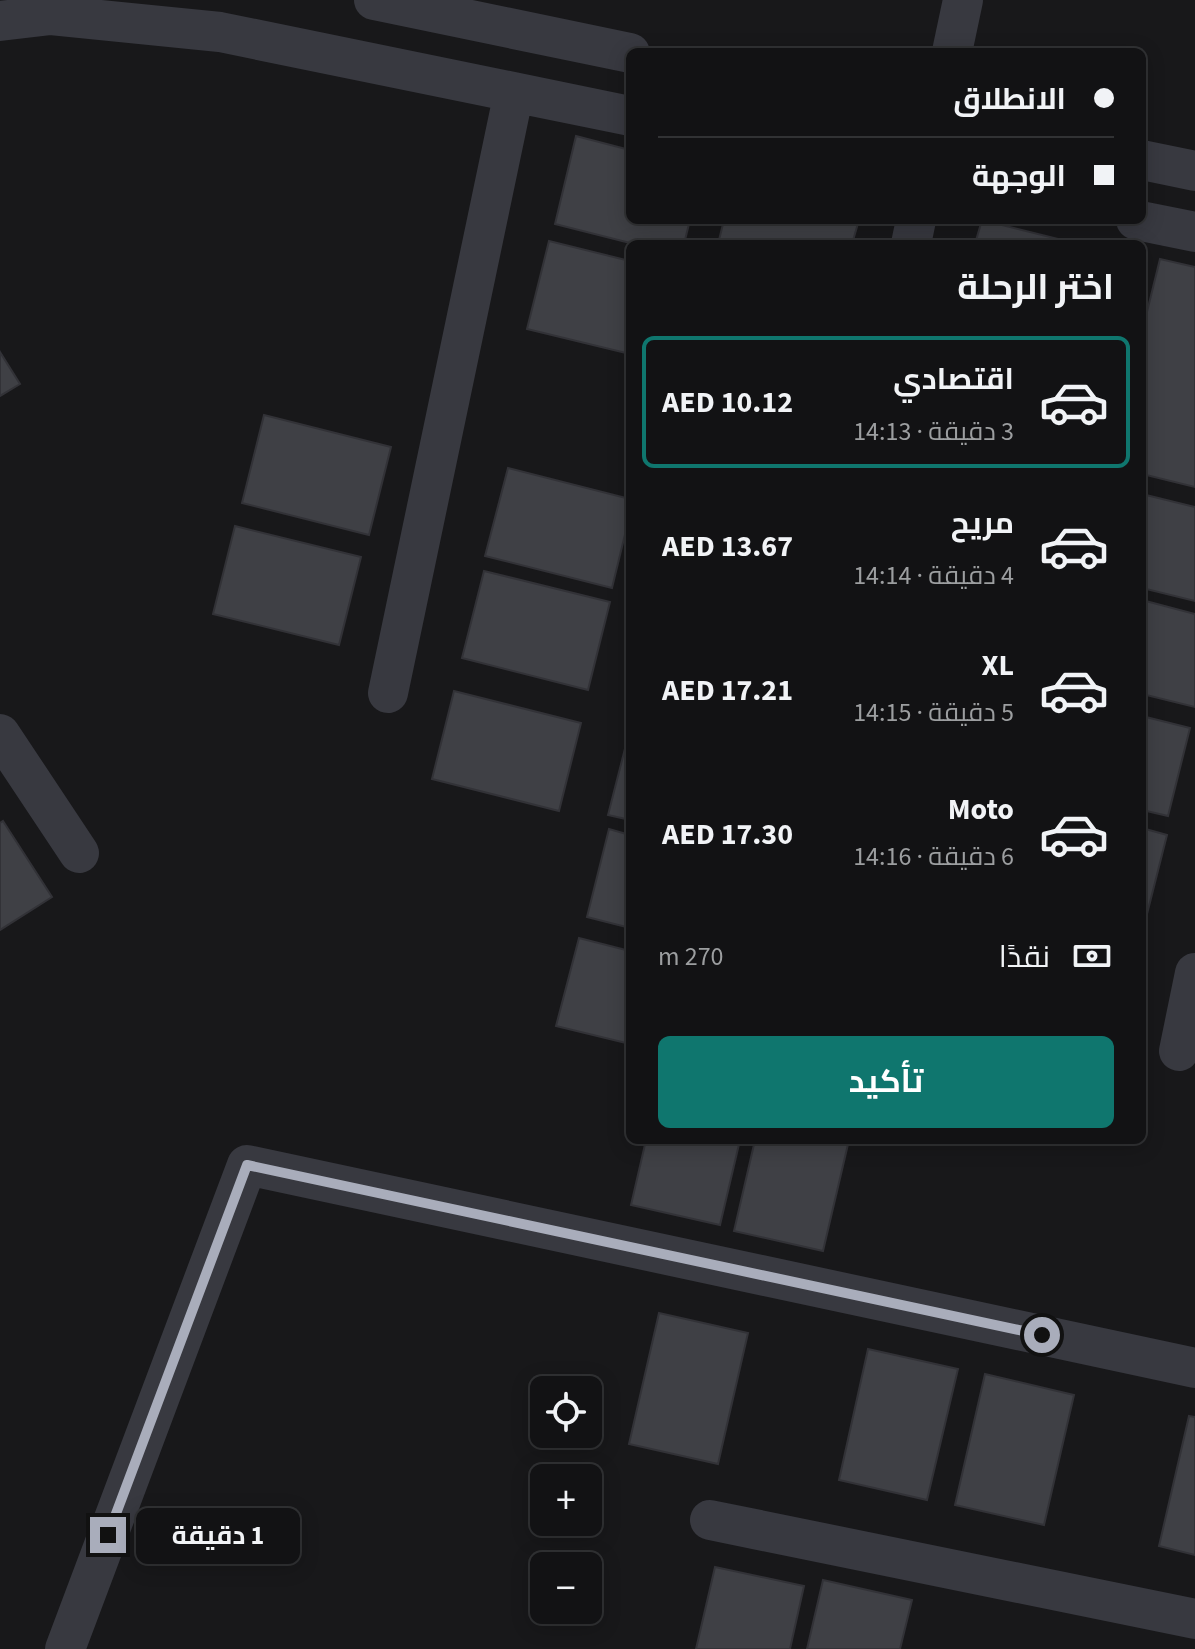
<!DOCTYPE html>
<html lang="ar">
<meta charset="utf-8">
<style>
:root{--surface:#121214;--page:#1f2022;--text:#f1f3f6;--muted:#9c9ea0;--line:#313234;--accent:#0f766e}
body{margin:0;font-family:"Source Sans 3",Cairo,sans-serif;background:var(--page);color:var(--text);direction:rtl;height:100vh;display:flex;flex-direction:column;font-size:30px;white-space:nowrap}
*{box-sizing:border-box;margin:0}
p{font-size:26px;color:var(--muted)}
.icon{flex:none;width:44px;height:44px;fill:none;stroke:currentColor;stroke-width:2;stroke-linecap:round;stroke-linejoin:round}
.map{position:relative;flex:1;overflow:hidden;direction:ltr}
.drawer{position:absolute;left:626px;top:240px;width:520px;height:904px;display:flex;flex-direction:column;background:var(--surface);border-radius:12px;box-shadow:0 4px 20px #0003,0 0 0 2px var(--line);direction:rtl}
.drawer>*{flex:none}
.top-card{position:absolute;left:626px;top:48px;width:520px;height:176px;border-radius:12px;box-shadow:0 4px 20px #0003,0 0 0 2px var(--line);direction:rtl;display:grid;align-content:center;height:176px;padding:0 32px;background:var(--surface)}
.buttons{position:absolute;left:530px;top:1376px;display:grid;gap:16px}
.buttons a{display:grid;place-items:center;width:72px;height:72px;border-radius:12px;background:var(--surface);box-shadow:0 4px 20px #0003,0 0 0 2px var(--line);font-size:40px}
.end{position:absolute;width:36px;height:36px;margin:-18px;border:10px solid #a9adbb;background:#111;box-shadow:0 0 0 4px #111}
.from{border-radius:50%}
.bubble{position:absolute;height:56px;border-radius:12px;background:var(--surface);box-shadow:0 4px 20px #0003,0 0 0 2px var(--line);font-size:26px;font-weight:700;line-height:56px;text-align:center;direction:rtl}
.top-card b{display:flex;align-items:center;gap:28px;height:76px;font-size:30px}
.top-card b+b{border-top:2px solid var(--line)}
.top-card i{width:20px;height:20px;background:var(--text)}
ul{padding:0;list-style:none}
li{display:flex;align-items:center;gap:24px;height:132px;margin:0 16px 12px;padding:0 16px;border:4px solid transparent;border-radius:12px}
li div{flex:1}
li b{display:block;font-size:30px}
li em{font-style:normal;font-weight:700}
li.selected{border-color:var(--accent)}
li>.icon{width:72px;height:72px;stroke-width:1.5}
h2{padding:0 32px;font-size:36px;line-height:96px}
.pay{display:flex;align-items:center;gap:20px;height:88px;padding:0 32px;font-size:30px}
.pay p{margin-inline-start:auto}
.button{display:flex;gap:16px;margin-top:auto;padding:16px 32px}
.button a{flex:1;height:92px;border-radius:12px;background:var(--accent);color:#fff;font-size:32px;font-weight:700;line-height:92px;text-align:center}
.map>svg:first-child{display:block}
.building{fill:#3f4045;stroke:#323237;stroke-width:2}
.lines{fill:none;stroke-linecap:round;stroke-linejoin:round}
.minor{stroke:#383940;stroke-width:40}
.route{stroke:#a9adbb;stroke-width:10}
</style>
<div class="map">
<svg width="1195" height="1649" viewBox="0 0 1195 1649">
<rect width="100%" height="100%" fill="#18181a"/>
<path class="building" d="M 576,136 L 630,150 L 630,220 L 690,220 L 684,244 L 634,244 L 555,224 Z
M 724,220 L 859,220 L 852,244 L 718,244 Z
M 982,220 L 1078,244 L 975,244 Z
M 549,241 L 630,261 L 630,354 L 527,329 Z
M 1160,259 L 1195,267 L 1195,487 L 1142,474 L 1142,332 Z
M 0,352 L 20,384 L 0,396 Z
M 264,415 L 391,447 L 369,535 L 242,503 Z
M 508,468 L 630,499 L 630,514 L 612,588 L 485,556 Z
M 1142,494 L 1195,507 L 1195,601 L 1142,588 Z
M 235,526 L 361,557 L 339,645 L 213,614 Z
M 484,571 L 610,602 L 588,690 L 462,658 Z
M 1142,600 L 1195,614 L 1195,707 L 1142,694 Z
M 454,691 L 581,723 L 559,811 L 432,779 Z
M 1142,716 L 1190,728 L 1168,816 L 1142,810 Z
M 630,729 L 630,820 L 608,815 Z
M 3,821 L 52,897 L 0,930 L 0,823 Z
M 1142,828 L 1167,835 L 1145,922 L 1142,922 Z
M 609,829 L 630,835 L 630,928 L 587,917 Z
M 579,938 L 630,951 L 630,1044 L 556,1026 Z
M 646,1140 L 740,1140 L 720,1225 L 631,1205 Z
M 755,1140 L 849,1140 L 823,1251 L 734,1231 Z
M 659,1313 L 748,1333 L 718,1464 L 629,1444 Z
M 868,1349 L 958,1369 L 927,1500 L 839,1480 Z
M 985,1374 L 1074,1395 L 1044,1525 L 955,1505 Z
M 1189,1416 L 1195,1417 L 1195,1555 L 1159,1546 Z
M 715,1567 L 804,1586 L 790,1649 L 696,1649 Z
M 823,1580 L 912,1600 L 900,1649 L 807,1649 Z"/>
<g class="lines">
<path class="minor" d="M 374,0 L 630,53
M 0,21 L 51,15 L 220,32 L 630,116
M 952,52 L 963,0
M 1142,160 L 1195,171
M 1136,220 L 1195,232
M 911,244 L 916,220
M 388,693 L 514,92
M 0,734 L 79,853
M 1179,1051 L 1195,973
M 710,1520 L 1195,1619
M 65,1649 L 247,1165 L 1195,1368"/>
</g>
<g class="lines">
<path class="route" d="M 108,1535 L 247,1165 L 1042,1335"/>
</g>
</svg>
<div class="buttons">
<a><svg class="icon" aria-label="locate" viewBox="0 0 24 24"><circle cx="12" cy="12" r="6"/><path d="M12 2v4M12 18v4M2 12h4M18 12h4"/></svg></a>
<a>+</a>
<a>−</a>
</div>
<i class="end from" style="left:1042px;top:1335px"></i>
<i class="end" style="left:108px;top:1535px"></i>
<div class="bubble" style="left:136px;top:1508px;width:164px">1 دقيقة</div>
<div class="top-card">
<b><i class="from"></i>الانطلاق</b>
<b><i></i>الوجهة</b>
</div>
<section class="drawer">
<h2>اختر الرحلة</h2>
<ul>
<li class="selected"><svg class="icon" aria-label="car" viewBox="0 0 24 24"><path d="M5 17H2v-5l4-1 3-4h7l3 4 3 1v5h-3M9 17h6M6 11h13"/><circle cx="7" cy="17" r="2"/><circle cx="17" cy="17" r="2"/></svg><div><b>اقتصادي</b><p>3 دقيقة · 14:13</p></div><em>AED 10.12</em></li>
<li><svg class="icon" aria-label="car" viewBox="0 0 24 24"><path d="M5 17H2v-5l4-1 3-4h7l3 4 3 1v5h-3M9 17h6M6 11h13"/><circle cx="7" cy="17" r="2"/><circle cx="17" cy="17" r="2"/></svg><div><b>مريح</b><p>4 دقيقة · 14:14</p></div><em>AED 13.67</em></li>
<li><svg class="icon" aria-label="car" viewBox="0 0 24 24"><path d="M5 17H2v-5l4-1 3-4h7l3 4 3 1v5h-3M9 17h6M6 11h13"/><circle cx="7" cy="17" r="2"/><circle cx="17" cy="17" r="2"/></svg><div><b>XL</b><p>5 دقيقة · 14:15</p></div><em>AED 17.21</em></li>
<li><svg class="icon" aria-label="car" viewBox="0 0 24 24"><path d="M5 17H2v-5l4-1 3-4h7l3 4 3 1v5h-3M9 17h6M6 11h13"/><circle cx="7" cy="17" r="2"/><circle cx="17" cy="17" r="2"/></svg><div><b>Moto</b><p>6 دقيقة · 14:16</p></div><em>AED 17.30</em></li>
</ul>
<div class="pay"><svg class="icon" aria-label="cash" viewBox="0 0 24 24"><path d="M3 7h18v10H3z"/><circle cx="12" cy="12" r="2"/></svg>نقدًا<p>270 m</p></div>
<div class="button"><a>تأكيد</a></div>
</section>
</div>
